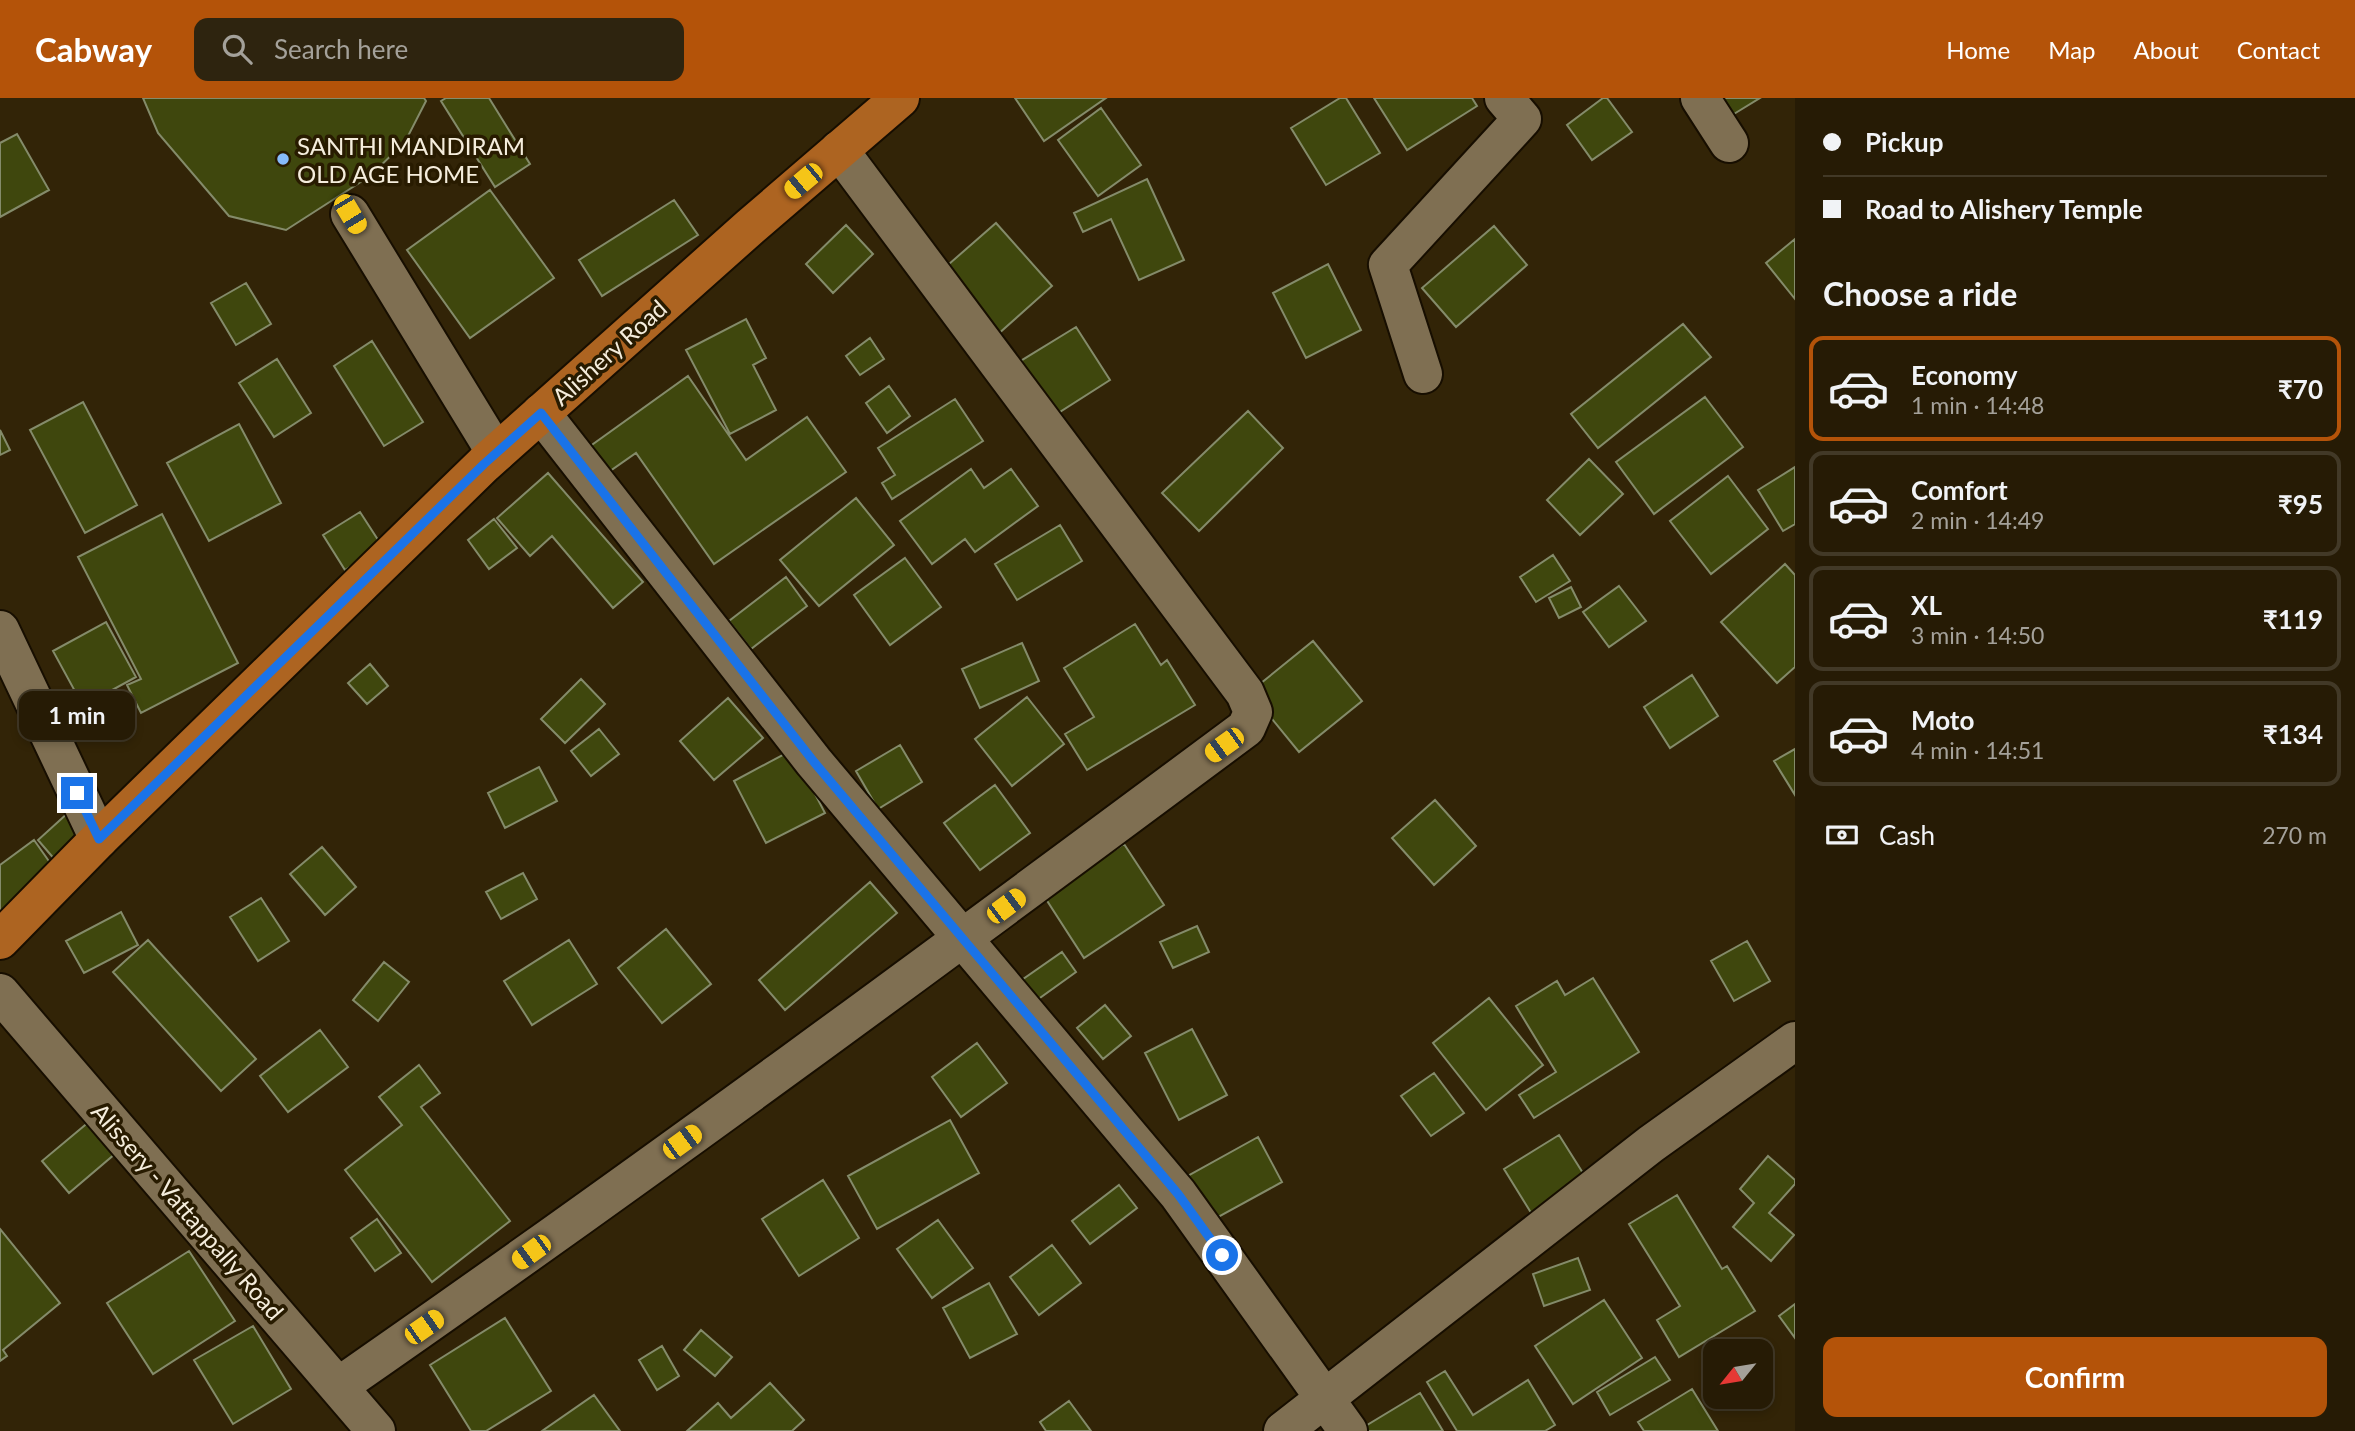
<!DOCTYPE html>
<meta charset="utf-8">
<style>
:root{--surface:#261b05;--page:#2e240f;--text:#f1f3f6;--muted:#a4a19a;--line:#423927;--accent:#b45309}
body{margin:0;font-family:Lato,sans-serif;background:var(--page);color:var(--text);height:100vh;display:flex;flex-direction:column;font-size:26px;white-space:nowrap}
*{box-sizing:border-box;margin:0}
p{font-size:23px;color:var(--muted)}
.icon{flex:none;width:38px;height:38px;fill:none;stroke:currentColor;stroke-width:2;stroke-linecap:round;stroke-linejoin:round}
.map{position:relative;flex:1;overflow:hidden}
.sheet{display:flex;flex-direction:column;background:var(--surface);width:560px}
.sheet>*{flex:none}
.hud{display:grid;align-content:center;height:154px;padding:0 28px;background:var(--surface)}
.needle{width:46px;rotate:240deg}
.fabs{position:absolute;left:1703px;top:1241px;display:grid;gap:14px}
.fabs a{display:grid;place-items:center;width:70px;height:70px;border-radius:14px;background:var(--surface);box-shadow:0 4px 10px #0003,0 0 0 2px var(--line);font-size:35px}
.end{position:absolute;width:32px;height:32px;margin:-16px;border:9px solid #1a73e8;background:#fff;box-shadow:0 0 0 4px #fff}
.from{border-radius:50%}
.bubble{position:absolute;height:49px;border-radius:14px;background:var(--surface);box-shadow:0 4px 10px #0003,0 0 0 2px var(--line);font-size:23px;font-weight:700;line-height:49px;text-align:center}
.car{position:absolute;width:21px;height:42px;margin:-21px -10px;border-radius:9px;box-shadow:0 0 5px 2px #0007;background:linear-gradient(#f5c518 24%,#345 0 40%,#f5c518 0 76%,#345 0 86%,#f5c518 0)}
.hud b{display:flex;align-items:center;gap:24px;height:66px;font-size:26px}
.hud b+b{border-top:2px solid var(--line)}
.hud i{width:18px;height:18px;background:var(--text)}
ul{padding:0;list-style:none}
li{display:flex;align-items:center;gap:21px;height:105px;margin:0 14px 10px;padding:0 14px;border:4px solid var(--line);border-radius:14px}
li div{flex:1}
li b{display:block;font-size:26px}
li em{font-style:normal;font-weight:700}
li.selected{border-color:var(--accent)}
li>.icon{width:63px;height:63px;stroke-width:1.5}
h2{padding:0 28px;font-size:32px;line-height:84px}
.pay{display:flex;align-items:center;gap:18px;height:77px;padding:0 28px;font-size:26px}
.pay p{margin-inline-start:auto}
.button{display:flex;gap:14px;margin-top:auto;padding:14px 28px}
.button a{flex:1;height:80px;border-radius:14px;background:var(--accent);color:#fff;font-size:28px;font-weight:700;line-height:80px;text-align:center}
header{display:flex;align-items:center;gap:42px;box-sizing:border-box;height:98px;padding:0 35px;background:var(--accent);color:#fff}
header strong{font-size:33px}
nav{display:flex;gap:38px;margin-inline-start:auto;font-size:24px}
.search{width:490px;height:63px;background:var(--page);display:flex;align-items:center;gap:18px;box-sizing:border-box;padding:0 24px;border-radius:14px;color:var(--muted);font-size:26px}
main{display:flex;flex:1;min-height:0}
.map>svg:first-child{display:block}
.building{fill:#3f470d;stroke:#848b6a;stroke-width:2}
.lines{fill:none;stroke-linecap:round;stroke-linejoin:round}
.minor-casing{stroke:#170e00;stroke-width:42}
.major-casing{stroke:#170e00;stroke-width:42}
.minor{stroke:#7f6f52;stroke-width:38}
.major{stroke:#ad6421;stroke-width:38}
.route{stroke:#1a73e8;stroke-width:9}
.poi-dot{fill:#86bbfb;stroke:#281b00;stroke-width:2.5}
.labels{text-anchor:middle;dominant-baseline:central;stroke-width:7;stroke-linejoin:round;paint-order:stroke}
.poi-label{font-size:24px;fill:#f5eddc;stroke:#281b00;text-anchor:start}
.street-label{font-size:24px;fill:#f5eddc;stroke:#281b00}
</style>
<header>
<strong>Cabway</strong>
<div class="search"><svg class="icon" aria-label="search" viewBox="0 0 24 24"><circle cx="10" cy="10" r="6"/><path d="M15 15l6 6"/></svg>Search here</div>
<nav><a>Home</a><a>Map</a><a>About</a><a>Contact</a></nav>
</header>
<main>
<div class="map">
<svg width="1795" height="1333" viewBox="0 0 1795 1333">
<rect width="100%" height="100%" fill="#322407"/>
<path class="building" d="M 143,0 L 424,0 L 426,3 L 405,44 L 370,78 L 286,132 L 229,118 L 158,35 Z
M 446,0 L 489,0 L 530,66 L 495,89 L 441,3 Z
M 1015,0 L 1106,0 L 1044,43 Z
M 1340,0 L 1346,0 L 1380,55 L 1326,87 L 1291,30 Z
M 1374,0 L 1472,0 L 1477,8 L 1407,52 Z
M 1603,0 L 1607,0 L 1632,34 L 1592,62 L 1567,27 Z
M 1717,0 L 1760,0 L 1729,19 Z
M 1101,10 L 1141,67 L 1098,98 L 1058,42 Z
M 17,36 L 49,92 L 0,119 L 0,45 Z
M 1147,81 L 1184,162 L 1139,182 L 1111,121 L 1083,134 L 1074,115 Z
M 490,92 L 554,180 L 470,240 L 407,152 Z
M 674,102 L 698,137 L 602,198 L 579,162 Z
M 996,125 L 1052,188 L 997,237 L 941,173 Z
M 846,127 L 873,156 L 833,195 L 806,166 Z
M 1494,128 L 1527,167 L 1456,229 L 1422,190 Z
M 1795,141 L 1795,201 L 1766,165 Z
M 1328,166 L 1361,232 L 1306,260 L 1273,195 Z
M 246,185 L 271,226 L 236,247 L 211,205 Z
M 746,221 L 766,260 L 753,267 L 776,312 L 730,336 L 686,252 Z
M 1683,226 L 1711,259 L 1598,350 L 1571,316 Z
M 1076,229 L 1110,282 L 1044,324 L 1009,270 Z
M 870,240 L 884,261 L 860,277 L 846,258 Z
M 372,243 L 423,324 L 384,348 L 334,268 Z
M 277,261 L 311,315 L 274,339 L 239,285 Z
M 688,278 L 746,362 L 807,319 L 846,374 L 714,466 L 636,355 L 600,380 L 582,354 Z
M 889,288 L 910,318 L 887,335 L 866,305 Z
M 1705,299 L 1743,349 L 1654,416 L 1616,364 Z
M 955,301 L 983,343 L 892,401 L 882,385 L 895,377 L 878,350 Z
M 83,304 L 137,407 L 85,435 L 30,332 Z
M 1248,313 L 1283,350 L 1199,433 L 1162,395 Z
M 239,326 L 281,405 L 209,443 L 167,365 Z
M 0,332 L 10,352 L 0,357 Z
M 1589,361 L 1623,396 L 1580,437 L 1547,402 Z
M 1795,369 L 1795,426 L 1783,433 L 1758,392 Z
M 971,371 L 984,390 L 1011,371 L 1038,408 L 975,454 L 965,441 L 932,466 L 900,423 Z
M 548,375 L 643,484 L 613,510 L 552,438 L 530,458 L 497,420 Z
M 1728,378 L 1768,431 L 1711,476 L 1670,423 Z
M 856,400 L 894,447 L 819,508 L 780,462 Z
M 360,414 L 382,448 L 345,472 L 323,437 Z
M 162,416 L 238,565 L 141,615 L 127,587 L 141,581 L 78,459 Z
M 494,421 L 517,450 L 489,471 L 468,442 Z
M 1060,427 L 1082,463 L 1017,502 L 995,466 Z
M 1553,457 L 1570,483 L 1536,504 L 1520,479 Z
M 905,460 L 941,509 L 890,547 L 854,497 Z
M 1785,466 L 1795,477 L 1795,569 L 1777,585 L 1721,524 Z
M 786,479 L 807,508 L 751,551 L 729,523 Z
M 1619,488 L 1646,523 L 1609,549 L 1583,514 Z
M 1571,489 L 1581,509 L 1559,520 L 1549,500 Z
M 106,524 L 136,579 L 83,608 L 53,553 Z
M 1135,526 L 1161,567 L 1167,562 L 1195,607 L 1087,672 L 1065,636 L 1094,619 L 1064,570 Z
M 1313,543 L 1362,603 L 1299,654 L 1250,594 Z
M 1022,545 L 1039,583 L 980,610 L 962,571 Z
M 370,566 L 388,588 L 367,606 L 348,585 Z
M 1692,577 L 1718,618 L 1670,650 L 1644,609 Z
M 581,581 L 605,606 L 565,645 L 541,621 Z
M 1027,599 L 1064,646 L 1012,688 L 975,641 Z
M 728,600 L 763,640 L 714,682 L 680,643 Z
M 599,631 L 619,656 L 591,678 L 571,653 Z
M 900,647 L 922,684 L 878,711 L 856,673 Z
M 1795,651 L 1795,697 L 1774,663 Z
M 792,652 L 825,715 L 766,745 L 734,683 Z
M 539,669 L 557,703 L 505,730 L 488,695 Z
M 995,687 L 1030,735 L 980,772 L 944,725 Z
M 1435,702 L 1476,748 L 1434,787 L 1392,740 Z
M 69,714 L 88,735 L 56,763 L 38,742 Z
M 34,742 L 58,776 L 0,820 L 0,767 Z
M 1124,746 L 1164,807 L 1084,860 L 1044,798 Z
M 322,749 L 356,789 L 325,817 L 290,776 Z
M 523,775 L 537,801 L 501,821 L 486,794 Z
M 870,784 L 897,815 L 785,912 L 759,882 Z
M 261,800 L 289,843 L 258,863 L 230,819 Z
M 121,814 L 138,847 L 84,875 L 66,843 Z
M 1197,828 L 1209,854 L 1173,870 L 1160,844 Z
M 666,831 L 711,886 L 662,925 L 618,870 Z
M 148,842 L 256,961 L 221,993 L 113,874 Z
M 569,842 L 597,886 L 532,927 L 504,883 Z
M 1747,843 L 1770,883 L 1734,903 L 1711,863 Z
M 1062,854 L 1076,874 L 1030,907 L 1016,886 Z
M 384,864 L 409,884 L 378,923 L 353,902 Z
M 1593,880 L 1639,954 L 1534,1020 L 1519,997 L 1556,974 L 1516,908 L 1557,883 L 1565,897 Z
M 1489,900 L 1543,967 L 1486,1012 L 1433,945 Z
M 1105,907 L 1131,938 L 1103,961 L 1077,930 Z
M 1192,931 L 1227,997 L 1179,1022 L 1145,955 Z
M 320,932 L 348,969 L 288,1014 L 260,978 Z
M 977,945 L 1007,985 L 961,1019 L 932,979 Z
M 419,967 L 440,995 L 421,1009 L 510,1123 L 432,1184 L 345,1072 L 402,1027 L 379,999 Z
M 1434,975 L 1464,1015 L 1431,1038 L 1401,998 Z
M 950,1022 L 979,1075 L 877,1131 L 848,1078 Z
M 90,1023 L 116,1055 L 69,1095 L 42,1063 Z
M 1559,1037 L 1593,1091 L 1538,1126 L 1504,1071 Z
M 1258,1039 L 1282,1084 L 1211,1123 L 1186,1079 Z
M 1768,1058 L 1795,1082 L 1795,1086 L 1769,1115 L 1794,1137 L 1771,1163 L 1733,1129 L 1754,1105 L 1740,1091 Z
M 823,1082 L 859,1140 L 799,1178 L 762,1121 Z
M 1119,1087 L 1137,1110 L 1090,1146 L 1072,1123 Z
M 1677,1097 L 1722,1171 L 1727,1168 L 1755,1213 L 1679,1259 L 1657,1222 L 1680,1208 L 1629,1126 Z
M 377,1121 L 401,1155 L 375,1173 L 351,1140 Z
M 938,1122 L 973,1170 L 932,1200 L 897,1151 Z
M 0,1131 L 60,1205 L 3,1252 L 7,1258 L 0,1263 Z
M 1052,1147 L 1081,1185 L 1039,1217 L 1010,1179 Z
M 189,1153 L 235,1223 L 153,1276 L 107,1205 Z
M 1578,1160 L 1590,1192 L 1544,1208 L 1533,1176 Z
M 989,1185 L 1017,1236 L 970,1260 L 943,1210 Z
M 1604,1202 L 1642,1260 L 1573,1306 L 1535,1248 Z
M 1795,1206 L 1795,1240 L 1779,1218 Z
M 505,1220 L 551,1293 L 486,1333 L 471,1333 L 430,1267 Z
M 253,1228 L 291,1291 L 233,1326 L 194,1262 Z
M 701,1232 L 732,1259 L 715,1278 L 684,1252 Z
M 662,1248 L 679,1278 L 657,1292 L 639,1262 Z
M 1655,1259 L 1670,1282 L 1610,1317 L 1597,1294 Z
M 1445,1273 L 1473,1317 L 1528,1282 L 1555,1327 L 1545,1333 L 1457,1333 L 1427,1284 Z
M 770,1285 L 804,1322 L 792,1333 L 687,1333 L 718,1305 L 731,1320 Z
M 1692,1291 L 1718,1333 L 1644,1333 L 1638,1324 Z
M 1420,1295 L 1443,1333 L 1360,1333 L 1359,1332 Z
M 594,1297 L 620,1333 L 542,1333 Z
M 1069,1303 L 1091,1333 L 1046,1333 L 1040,1324 Z"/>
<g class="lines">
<defs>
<path id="minor" d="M 1700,0 L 1729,45
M 350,116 L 496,355
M 1423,276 L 1388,167 L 1522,21 L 1504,0
M 541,315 L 814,664 L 1178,1096 L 1348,1333
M 0,532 L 99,741
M 0,895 L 376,1333
M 339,1288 C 646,1075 946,853 1246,630 L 1253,614 L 1245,595 L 839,52
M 1283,1333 L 1651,1046 L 1795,943"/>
<path id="major" d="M 0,842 L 99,741 L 484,366 L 750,129 L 900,0"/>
</defs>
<use href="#minor" class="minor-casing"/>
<use href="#major" class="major-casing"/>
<use href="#minor" class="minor"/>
<use href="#major" class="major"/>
</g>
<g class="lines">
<path class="route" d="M 77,695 L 99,741 L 484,366 L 541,315 L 814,664 L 1178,1096 L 1222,1157"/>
</g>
<circle class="poi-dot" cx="283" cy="61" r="7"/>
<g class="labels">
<g class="poi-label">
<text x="297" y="47">SANTHI MANDIRAM<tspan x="297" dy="28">OLD AGE HOME</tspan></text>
</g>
<g class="street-label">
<text transform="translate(609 254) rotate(-42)">Alishery Road</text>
<text transform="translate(188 1113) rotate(49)">Alissery - Vattappally Road</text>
</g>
</g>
</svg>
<div class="fabs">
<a><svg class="needle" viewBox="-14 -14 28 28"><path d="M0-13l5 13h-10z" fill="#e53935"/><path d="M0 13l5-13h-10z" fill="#a4a19a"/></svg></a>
</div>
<i class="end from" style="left:1222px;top:1157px"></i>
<i class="end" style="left:77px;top:695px"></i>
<div class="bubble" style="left:19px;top:593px;width:116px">1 min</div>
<i class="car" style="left:803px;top:83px;rotate:230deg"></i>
<i class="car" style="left:350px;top:116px;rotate:149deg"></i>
<i class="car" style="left:1224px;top:647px;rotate:234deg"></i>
<i class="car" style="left:1006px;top:808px;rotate:53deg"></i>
<i class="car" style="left:682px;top:1044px;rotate:54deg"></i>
<i class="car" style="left:531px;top:1154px;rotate:234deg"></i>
<i class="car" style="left:424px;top:1229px;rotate:55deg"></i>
</div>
<section class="sheet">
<div class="hud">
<b><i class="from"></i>Pickup</b>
<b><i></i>Road to Alishery Temple</b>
</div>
<h2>Choose a ride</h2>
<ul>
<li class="selected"><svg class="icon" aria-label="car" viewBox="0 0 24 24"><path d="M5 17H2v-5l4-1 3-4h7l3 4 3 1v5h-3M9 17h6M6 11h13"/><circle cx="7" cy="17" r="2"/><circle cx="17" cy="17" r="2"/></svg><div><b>Economy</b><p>1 min · 14:48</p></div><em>₹70</em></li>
<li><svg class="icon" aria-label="car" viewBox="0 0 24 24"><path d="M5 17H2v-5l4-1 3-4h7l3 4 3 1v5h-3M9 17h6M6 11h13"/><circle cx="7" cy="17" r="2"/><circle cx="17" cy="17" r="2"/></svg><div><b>Comfort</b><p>2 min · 14:49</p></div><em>₹95</em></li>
<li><svg class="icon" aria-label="car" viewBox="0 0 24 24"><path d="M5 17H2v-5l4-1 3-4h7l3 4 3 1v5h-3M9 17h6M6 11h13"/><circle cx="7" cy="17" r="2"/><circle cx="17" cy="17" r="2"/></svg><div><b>XL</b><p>3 min · 14:50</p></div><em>₹119</em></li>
<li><svg class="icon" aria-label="car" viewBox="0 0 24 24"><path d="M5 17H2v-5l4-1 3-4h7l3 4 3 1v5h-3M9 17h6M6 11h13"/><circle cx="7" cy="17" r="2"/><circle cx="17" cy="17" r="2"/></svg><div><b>Moto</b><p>4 min · 14:51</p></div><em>₹134</em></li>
</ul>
<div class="pay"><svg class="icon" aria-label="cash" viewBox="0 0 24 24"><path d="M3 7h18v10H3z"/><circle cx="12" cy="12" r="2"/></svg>Cash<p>270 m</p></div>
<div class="button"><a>Confirm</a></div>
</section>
</main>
